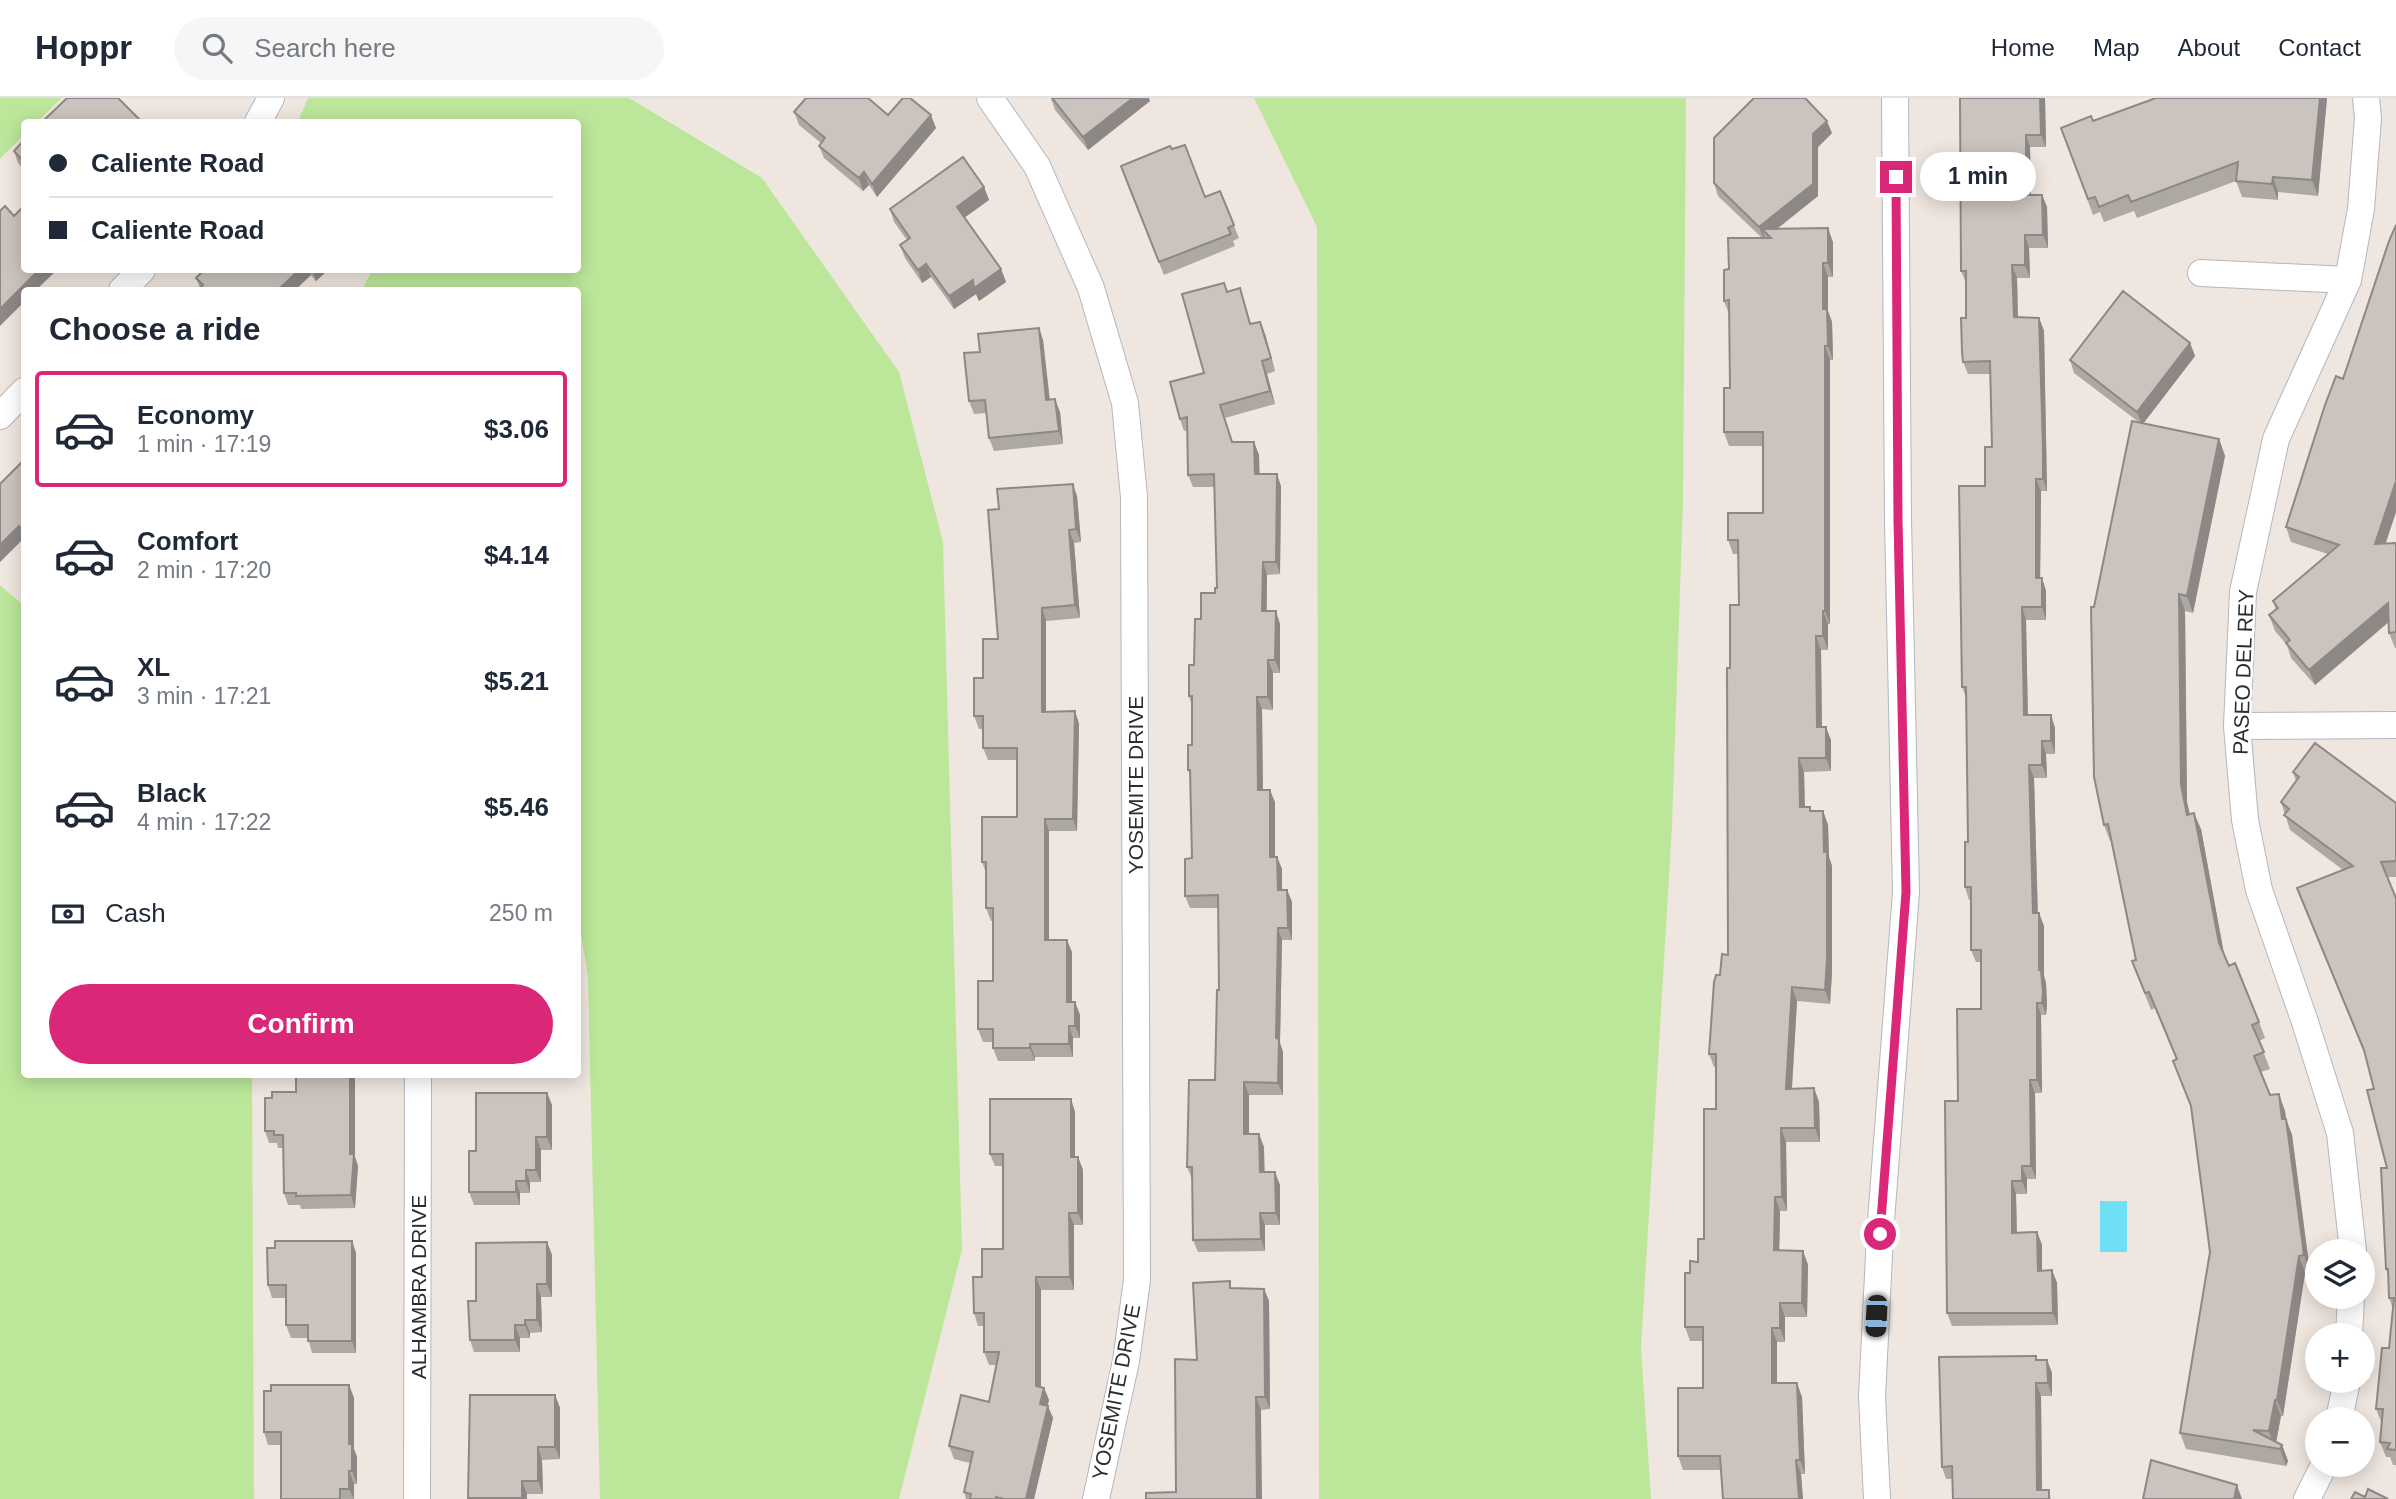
<!DOCTYPE html>
<meta charset="utf-8">
<style>
:root{--surface:#fff;--page:#f6f6f7;--text:#1f2937;--muted:#747a83;--line:#e0e1e3;--accent:#db2777}
body{margin:0;font-family:Arial,sans-serif;background:var(--page);color:var(--text);height:100vh;display:flex;flex-direction:column;font-size:26px;white-space:nowrap}
*{box-sizing:border-box;margin:0}
p{font-size:23px;color:var(--muted)}
.icon{flex:none;width:38px;height:38px;fill:none;stroke:currentColor;stroke-width:2;stroke-linecap:round;stroke-linejoin:round}
.map{position:relative;flex:1;overflow:hidden}
.drawer{position:absolute;left:21px;top:189px;width:560px;height:791px;display:flex;flex-direction:column;background:var(--surface);border-radius:7px;box-shadow:0 4px 18px #0003}
.drawer>*{flex:none}
.hud{position:absolute;left:21px;top:21px;width:560px;height:154px;border-radius:7px;box-shadow:0 4px 18px #0003;display:grid;align-content:center;height:154px;padding:0 28px;background:var(--surface)}
.buttons{position:absolute;left:2305px;top:1141px;display:grid;gap:14px}
.buttons a{display:grid;place-items:center;width:70px;height:70px;border-radius:50%;background:var(--surface);box-shadow:0 4px 18px #0003;font-size:35px}
.end{position:absolute;width:32px;height:32px;margin:-16px;border:9px solid #db2777;background:#fff;box-shadow:0 0 0 4px #fff}
.from{border-radius:50%}
.bubble{position:absolute;height:49px;border-radius:24px;background:var(--surface);box-shadow:0 4px 18px #0003;font-size:23px;font-weight:700;line-height:49px;text-align:center}
.car{position:absolute;width:21px;height:42px;margin:-21px -10px;border-radius:9px;box-shadow:0 0 5px 2px #0007;background:linear-gradient(#222 24%,#8ab4d8 0 40%,#222 0 76%,#8ab4d8 0 86%,#222 0)}
.hud b{display:flex;align-items:center;gap:24px;height:66px;font-size:26px}
.hud b+b{border-top:2px solid var(--line)}
.hud i{width:18px;height:18px;background:var(--text)}
ul{padding:0;list-style:none}
li{display:flex;align-items:center;gap:21px;height:116px;margin:0 14px 10px;padding:0 14px;border:4px solid transparent;border-radius:7px}
li div{flex:1}
li b{display:block;font-size:26px}
li em{font-style:normal;font-weight:700}
li.active{border-color:var(--accent)}
li>.icon{width:63px;height:63px;stroke-width:1.5}
h2{padding:0 28px;font-size:32px;line-height:84px}
.pay{display:flex;align-items:center;gap:18px;height:77px;padding:0 28px;font-size:26px}
.pay p{margin-inline-start:auto}
.action{display:flex;gap:14px;margin-top:auto;padding:14px 28px}
.action a{flex:1;height:80px;border-radius:42px;background:var(--accent);color:#fff;font-size:28px;font-weight:700;line-height:80px;text-align:center}
header{display:flex;align-items:center;gap:42px;box-sizing:border-box;height:98px;padding:0 35px;background:var(--surface);border-bottom:2px solid var(--line)}
header strong{font-size:33px}
nav{display:flex;gap:38px;margin-inline-start:auto;font-size:24px}
.search{width:490px;height:63px;background:var(--page);display:flex;align-items:center;gap:18px;box-sizing:border-box;padding:0 24px;border-radius:38px;color:var(--muted);font-size:26px}
.map>svg:first-child{display:block}
.green{fill:#bce79a}
.water{fill:#6fdff4}
.lines{fill:none;stroke-linecap:round;stroke-linejoin:round}
.minor-casing{stroke:#b3b7c0;stroke-width:28}
.minor{stroke:#fff;stroke-width:26}
.wall{fill:#aea8a3}
.shaded-wall{fill:#8d8885}
.building{fill:#cac3be;stroke:#8d8885;stroke-width:2}
.route{stroke:#db2777;stroke-width:9}
.labels{text-anchor:middle;dominant-baseline:central;stroke-width:5;stroke-linejoin:round;paint-order:stroke}
.street-label{font-size:21px;fill:#2d2d2d;stroke:#fff}
</style>
<header>
<strong>Hoppr</strong>
<div class="search"><svg class="icon" aria-label="search" viewBox="0 0 24 24"><circle cx="10" cy="10" r="6"/><path d="M15 15l6 6"/></svg>Search here</div>
<nav><a>Home</a><a>Map</a><a>About</a><a>Contact</a></nav>
</header>
<div class="map">
<svg width="2396" height="1401" viewBox="0 0 2396 1401">
<rect width="100%" height="100%" fill="#efe6df"/>
<path class="green" d="M 0,0 L 62,0 L 37,24 L 24,24 L 24,37 L 0,61 Z
M 308,0 L 629,0 L 762,80 L 899,274 L 943,444 L 962,1152 L 899,1401 L 600,1401 L 588,878 L 578,819 L 578,192 L 362,192 L 372,172 L 578,172 L 578,24 L 298,24 Z
M 1254,0 L 1686,0 L 1683,403 L 1672,728 L 1641,1250 L 1651,1401 L 1319,1401 L 1317,129 Z
M 0,487 L 24,508 L 24,976 L 252,977 L 254,1401 L 0,1401 Z"/>
<path class="water" d="M 2100,1103 L 2127,1103 L 2127,1154 L 2100,1154 Z"/>
<g class="lines">
<defs>
<path id="minor" d="M 990,0 L 1037,68 L 1091,190 L 1125,305 L 1134,399 L 1137,1182 L 1126,1263 L 1096,1401
M 258,24 L 271,0
M 2201,175 L 2348,182
M 122,192 L 142,172
M 0,318 L 24,293
M 2237,628 L 2396,627
M 2353,1153 L 2340,1035 L 2305,924 L 2259,792 L 2245,722 L 2237,628 L 2243,494 L 2276,341 L 2348,182 L 2361,111 L 2368,20 L 2366,0
M 2349,1237 L 2351,1199
M 2339,1321 L 2347,1283
M 417,1401 L 418,976
M 1877,1401 L 1872,1299 L 1880,1136 L 1906,794 L 1898,422 L 1895,0
M 2307,1401 L 2324,1367"/>
</defs>
<use href="#minor" class="minor-casing"/>
<use href="#minor" class="minor"/>
</g>
<path class="wall" d="M 1051,0 L 1150,3 L 1088,52 L 1055,12 Z
M 1960,0 L 2045,0 L 2046,49 L 2030,49 L 2031,97 L 2042,97 L 2047,109 L 2048,150 L 2029,150 L 2030,180 L 2017,180 L 2018,219 L 2039,220 L 2044,233 L 2047,393 L 2041,393 L 2040,480 L 2042,480 L 2046,493 L 2046,522 L 2026,522 L 2028,617 L 2051,617 L 2055,630 L 2055,656 L 2046,656 L 2047,680 L 2034,680 L 2038,815 L 2039,815 L 2044,828 L 2044,878 L 2046,885 L 2047,907 L 2046,917 L 2041,917 L 2042,995 L 2035,995 L 2036,1081 L 2027,1081 L 2027,1096 L 2016,1096 L 2017,1135 L 2037,1134 L 2042,1147 L 2042,1173 L 2052,1172 L 2057,1185 L 2058,1227 L 1952,1228 L 1947,1215 L 1958,1003 L 1981,911 L 1981,864 L 1976,864 L 1971,852 L 1971,802 L 1969,802 L 1965,789 L 1968,744 L 1967,602 L 1962,589 L 1985,388 L 1992,349 L 1990,276 L 1968,276 L 1963,264 L 1966,220 L 1966,185 L 1961,173 Z
M 2156,0 L 2327,0 L 2318,98 L 2278,94 L 2278,102 L 2242,99 L 2236,83 L 2137,120 L 2134,113 L 2104,124 L 2100,114 L 2093,117 L 2061,30 L 2093,23 Z
M 794,14 L 888,17 L 936,30 L 877,99 L 869,87 L 863,93 L 824,60 L 819,48 L 821,45 L 799,27 Z
M 1832,35 L 1818,49 L 1818,98 L 1777,131 L 1833,144 L 1833,179 L 1828,179 L 1828,213 L 1832,224 L 1833,262 L 1830,262 L 1830,526 L 1828,526 L 1828,552 L 1821,552 L 1822,629 L 1831,642 L 1831,673 L 1804,674 L 1805,709 L 1810,709 L 1811,713 L 1823,713 L 1828,727 L 1829,759 L 1832,768 L 1832,875 L 1830,906 L 1797,903 L 1792,991 L 1814,990 L 1819,1004 L 1820,1044 L 1786,1044 L 1787,1113 L 1780,1113 L 1779,1153 L 1803,1153 L 1808,1167 L 1807,1219 L 1785,1219 L 1785,1244 L 1777,1244 L 1777,1285 L 1802,1299 L 1805,1376 L 1801,1376 L 1803,1401 L 1723,1401 L 1721,1372 L 1683,1372 L 1678,1358 L 1703,1290 L 1703,1243 L 1690,1243 L 1685,1229 L 1690,1175 L 1698,1164 L 1704,1141 L 1716,1011 L 1716,969 L 1714,969 L 1709,956 L 1720,877 L 1728,857 L 1730,570 L 1739,507 L 1738,456 L 1733,456 L 1728,442 L 1763,415 L 1763,348 L 1729,348 L 1724,334 L 1730,290 L 1729,216 L 1724,203 L 1729,171 L 1762,140 L 1718,98 L 1714,85 Z
M 24,42 L 24,72 L 18,65 L 14,53 Z
M 1125,81 L 1205,99 L 1220,93 L 1239,140 L 1233,143 L 1235,148 L 1164,177 Z
M 984,89 L 989,102 L 964,120 L 1001,171 L 1006,184 L 979,203 L 976,196 L 954,211 L 931,179 L 922,185 L 905,160 L 900,147 L 907,142 L 894,124 L 890,111 Z
M 204,172 L 328,172 L 316,183 L 311,177 L 295,192 L 198,192 L 200,190 L 196,180 Z
M 1240,190 L 1251,226 L 1260,224 L 1265,236 L 1275,273 L 1267,276 L 1275,306 L 1225,320 L 1233,344 L 1254,344 L 1259,357 L 1259,376 L 1281,388 L 1280,476 L 1267,477 L 1267,513 L 1280,526 L 1280,575 L 1273,575 L 1273,612 L 1262,611 L 1263,692 L 1275,704 L 1275,759 L 1277,759 L 1282,771 L 1282,792 L 1287,792 L 1292,804 L 1292,842 L 1282,842 L 1280,945 L 1283,954 L 1283,997 L 1249,997 L 1249,1036 L 1264,1049 L 1264,1074 L 1280,1087 L 1280,1127 L 1265,1127 L 1265,1153 L 1198,1154 L 1193,1142 L 1192,1081 L 1187,1069 L 1215,982 L 1219,892 L 1218,810 L 1190,810 L 1185,798 L 1192,760 L 1191,679 L 1188,672 L 1192,647 L 1192,608 L 1189,598 L 1201,521 L 1217,490 L 1214,389 L 1193,389 L 1188,377 L 1188,332 L 1184,333 L 1180,321 L 1204,275 L 1228,194 Z
M 1039,230 L 1043,242 L 1050,302 L 1060,314 L 1063,346 L 994,353 L 989,340 L 987,315 L 974,316 L 969,303 L 980,254 Z
M 2190,245 L 2195,258 L 2143,326 L 2219,341 L 2225,358 L 2193,515 L 2185,513 L 2187,704 L 2190,716 L 2201,731 L 2224,857 L 2229,868 L 2259,924 L 2265,940 L 2259,943 L 2270,971 L 2261,974 L 2270,997 L 2285,1013 L 2286,1021 L 2292,1037 L 2310,1174 L 2305,1175 L 2283,1318 L 2281,1318 L 2276,1344 L 2282,1347 L 2288,1363 L 2286,1368 L 2186,1351 L 2180,1335 L 2210,1154 L 2192,1011 L 2173,963 L 2176,961 L 2155,910 L 2151,912 L 2132,863 L 2136,862 L 2111,743 L 2110,743 L 2104,727 L 2094,509 L 2140,325 L 2074,275 L 2070,262 Z
M 2343,281 L 2396,414 L 2386,445 L 2396,445 L 2396,550 L 2395,550 L 2389,535 L 2389,524 L 2315,587 L 2291,560 L 2287,547 L 2275,533 L 2269,517 L 2276,512 L 2273,503 L 2328,456 L 2291,444 L 2286,429 Z
M 24,362 L 24,442 L 23,441 L 0,464 Z
M 1077,398 L 1081,444 L 1074,445 L 1080,520 L 1046,523 L 1046,613 L 1075,613 L 1079,626 L 1077,733 L 1049,733 L 1049,842 L 1072,854 L 1072,904 L 1075,904 L 1080,917 L 1080,940 L 1073,940 L 1073,959 L 1035,959 L 1035,963 L 998,963 L 993,950 L 993,944 L 983,944 L 978,931 L 993,883 L 993,823 L 991,823 L 986,810 L 986,775 L 982,764 L 1017,719 L 1017,662 L 988,662 L 983,650 L 983,631 L 979,631 L 974,618 L 983,580 L 998,541 L 999,411 Z
M 2293,674 L 2396,705 L 2396,779 L 2388,779 L 2396,800 L 2396,1367 L 2393,1367 L 2390,1359 L 2386,1359 L 2380,1344 L 2382,1326 L 2376,1311 L 2389,1250 L 2393,1211 L 2389,1200 L 2388,1177 L 2386,1171 L 2387,1070 L 2374,991 L 2365,957 L 2297,790 L 2343,772 L 2290,732 L 2281,704 L 2296,683 Z
M 355,976 L 355,1059 L 358,1068 L 355,1110 L 301,1111 L 300,1107 L 288,1107 L 284,1095 L 283,1050 L 278,1050 L 277,1045 L 269,1045 L 265,1033 L 272,1000 Z
M 547,995 L 552,1007 L 552,1052 L 541,1052 L 541,1084 L 530,1084 L 530,1095 L 520,1095 L 520,1107 L 474,1107 L 469,1094 L 476,1053 Z
M 1071,1001 L 1075,1014 L 1075,1059 L 1078,1059 L 1083,1072 L 1083,1127 L 1074,1127 L 1074,1192 L 1041,1192 L 1041,1289 L 1044,1290 L 1049,1302 L 1047,1308 L 1053,1320 L 1034,1401 L 966,1401 L 964,1394 L 970,1365 L 954,1361 L 949,1348 L 989,1304 L 996,1267 L 989,1267 L 984,1254 L 984,1228 L 978,1228 L 974,1215 L 982,1179 L 1003,1151 L 1003,1068 L 995,1068 L 990,1056 Z
M 352,1143 L 356,1155 L 356,1255 L 312,1255 L 308,1240 L 291,1240 L 286,1227 L 286,1200 L 272,1200 L 268,1187 L 275,1150 Z
M 547,1144 L 552,1157 L 552,1199 L 541,1199 L 542,1234 L 530,1235 L 530,1240 L 520,1240 L 520,1254 L 474,1254 L 470,1242 L 476,1203 Z
M 1232,1190 L 1264,1191 L 1269,1203 L 1270,1311 L 1261,1312 L 1176,1394 L 1197,1262 Z
M 2037,1262 L 2047,1262 L 2052,1275 L 2052,1298 L 2041,1298 L 2042,1392 L 2052,1401 L 1953,1381 L 1946,1381 L 1942,1369 Z
M 349,1287 L 354,1300 L 354,1351 L 357,1359 L 357,1386 L 354,1386 L 354,1401 L 281,1401 L 281,1347 L 268,1347 L 264,1334 Z
M 555,1297 L 560,1310 L 560,1361 L 542,1362 L 543,1396 L 527,1396 L 527,1401 L 469,1401 L 468,1400 Z"/>
<path class="shaded-wall" d="M 1133,0 L 1149,0 L 1150,3 L 1088,52 L 1083,39 Z
M 2040,0 L 2045,0 L 2046,49 L 2041,37 Z
M 2320,0 L 2327,0 L 2318,98 L 2312,82 Z
M 931,17 L 936,30 L 877,99 L 872,86 Z
M 1827,23 L 1832,35 L 1818,49 L 1818,98 L 1769,137 L 1762,131 L 1765,140 L 1764,141 L 1759,129 L 1813,36 Z
M 2026,37 L 2030,49 L 2031,109 L 2026,97 Z
M 864,74 L 869,87 L 863,93 L 859,80 Z
M 2273,79 L 2278,94 L 2278,102 L 2272,86 Z
M 984,89 L 989,102 L 961,122 L 957,109 Z
M 2042,97 L 2047,109 L 2048,150 L 2043,137 Z
M 1828,130 L 1833,144 L 1833,179 L 1828,165 Z
M 2025,137 L 2029,150 L 2030,180 L 2025,167 Z
M 1823,165 L 1828,179 L 1828,213 L 1832,224 L 1833,262 L 1828,248 L 1823,211 Z
M 926,166 L 931,179 L 922,185 L 918,172 Z
M 2012,167 L 2017,180 L 2018,232 L 2014,219 Z
M 1001,171 L 1006,184 L 979,203 L 976,196 L 954,211 L 949,198 L 973,182 Z
M 39,172 L 57,172 L 36,192 L 24,192 L 24,204 L 0,228 L 0,211 Z
M 299,172 L 308,172 L 311,177 L 295,192 L 278,192 Z
M 312,172 L 328,172 L 316,183 Z
M 2039,220 L 2044,233 L 2047,393 L 2043,381 Z
M 1260,224 L 1265,236 L 1275,273 L 1271,260 Z
M 1039,230 L 1043,242 L 1051,315 L 1046,302 Z
M 2190,245 L 2195,258 L 2142,327 L 2137,314 Z
M 1825,248 L 1830,262 L 1830,526 L 1825,513 Z
M 1262,263 L 1267,276 L 1275,306 L 1270,293 Z
M 1055,301 L 1060,314 L 1063,346 L 1059,333 Z
M 2219,341 L 2225,358 L 2193,515 L 2187,498 Z
M 1254,344 L 1259,357 L 1260,389 L 1255,376 Z
M 1277,376 L 1281,388 L 1280,476 L 1276,464 Z
M 2036,381 L 2041,393 L 2040,493 L 2036,480 Z
M 2396,383 L 2396,414 L 2380,461 L 2375,446 Z
M 1073,386 L 1077,398 L 1081,444 L 1076,431 Z
M 19,428 L 23,441 L 0,464 L 0,447 Z
M 1069,432 L 1074,445 L 1080,520 L 1075,507 Z
M 1263,464 L 1267,477 L 1266,525 L 1262,513 Z
M 2042,480 L 2046,493 L 2046,522 L 2042,509 Z
M 2179,496 L 2185,513 L 2187,704 L 2193,733 L 2187,717 L 2181,687 Z
M 2388,505 L 2393,520 L 2315,587 L 2309,572 Z
M 2022,509 L 2026,522 L 2028,630 L 2024,617 Z
M 1042,510 L 1046,523 L 1046,626 L 1042,614 Z
M 1276,513 L 1280,526 L 1280,575 L 1275,562 Z
M 1823,513 L 1828,526 L 1828,552 L 1823,538 Z
M 1816,538 L 1821,552 L 1822,642 L 1817,629 Z
M 1268,562 L 1273,575 L 1273,612 L 1268,599 Z
M 1257,599 L 1262,611 L 1263,705 L 1258,692 Z
M 1075,613 L 1079,626 L 1077,733 L 1073,721 Z
M 2051,617 L 2055,630 L 2055,656 L 2051,643 Z
M 1826,629 L 1831,642 L 1831,673 L 1826,660 Z
M 2042,643 L 2046,656 L 2047,680 L 2042,667 Z
M 1799,660 L 1804,674 L 1805,722 L 1800,709 Z
M 2029,667 L 2034,680 L 2038,828 L 2033,815 Z
M 1270,692 L 1275,704 L 1275,772 L 1270,759 Z
M 1823,713 L 1828,727 L 1829,759 L 1832,768 L 1832,875 L 1830,906 L 1825,892 Z
M 2194,715 L 2201,731 L 2225,861 L 2219,845 Z
M 1045,721 L 1049,733 L 1049,855 L 1045,842 Z
M 1277,759 L 1282,771 L 1282,805 L 1278,792 Z
M 1287,792 L 1292,804 L 1292,842 L 1288,830 Z
M 2039,815 L 2044,828 L 2044,878 L 2046,885 L 2047,907 L 2046,917 L 2042,905 L 2039,872 Z
M 1278,830 L 1282,842 L 1280,945 L 1283,954 L 1283,997 L 1278,985 L 1276,940 Z
M 1067,842 L 1072,854 L 1072,917 L 1067,904 Z
M 1792,889 L 1797,903 L 1791,1004 L 1786,991 Z
M 1075,904 L 1080,917 L 1080,940 L 1075,928 Z
M 2037,905 L 2041,917 L 2042,995 L 2037,982 Z
M 1069,928 L 1073,940 L 1073,959 L 1069,946 Z
M 1030,946 L 1035,959 L 1035,963 L 1030,950 Z
M 350,976 L 355,976 L 355,1059 L 358,1068 L 355,1110 L 351,1097 Z
M 2030,982 L 2035,995 L 2036,1081 L 2031,1068 Z
M 1244,984 L 1249,997 L 1249,1049 L 1244,1036 Z
M 1814,990 L 1819,1004 L 1820,1044 L 1815,1030 Z
M 547,995 L 552,1007 L 552,1052 L 547,1039 Z
M 2279,996 L 2285,1013 L 2288,1038 L 2282,1021 Z
M 1071,1001 L 1075,1014 L 1075,1072 L 1071,1059 Z
M 2286,1021 L 2292,1037 L 2310,1174 L 2304,1157 Z
M 1781,1030 L 1786,1044 L 1787,1113 L 1782,1099 Z
M 1259,1036 L 1264,1049 L 1265,1087 L 1260,1074 Z
M 536,1039 L 541,1052 L 541,1084 L 536,1072 Z
M 1078,1059 L 1083,1072 L 1083,1127 L 1078,1115 Z
M 2022,1068 L 2027,1081 L 2027,1096 L 2022,1083 Z
M 526,1072 L 530,1084 L 530,1095 L 526,1083 Z
M 1275,1074 L 1280,1087 L 1280,1127 L 1276,1115 Z
M 516,1083 L 520,1095 L 520,1107 L 516,1094 Z
M 2012,1083 L 2016,1096 L 2017,1147 L 2012,1135 Z
M 1775,1099 L 1780,1113 L 1779,1166 L 1774,1152 Z
M 1069,1115 L 1074,1127 L 1074,1192 L 1070,1179 Z
M 1260,1115 L 1265,1127 L 1265,1153 L 1261,1141 Z
M 2037,1134 L 2042,1147 L 2042,1185 L 2038,1173 Z
M 352,1143 L 356,1155 L 356,1255 L 352,1243 Z
M 547,1144 L 552,1157 L 552,1199 L 547,1186 Z
M 1803,1153 L 1808,1167 L 1807,1219 L 1802,1205 Z
M 2299,1158 L 2305,1175 L 2283,1318 L 2277,1302 Z
M 2052,1172 L 2057,1185 L 2058,1227 L 2053,1215 Z
M 1036,1179 L 1041,1192 L 1041,1300 L 1036,1288 Z
M 537,1186 L 541,1199 L 542,1234 L 537,1222 Z
M 1264,1191 L 1269,1203 L 1270,1311 L 1265,1299 Z
M 1780,1205 L 1785,1219 L 1785,1244 L 1780,1230 Z
M 525,1222 L 530,1235 L 530,1240 L 525,1227 Z
M 515,1227 L 520,1240 L 520,1254 L 515,1242 Z
M 1772,1230 L 1777,1244 L 1777,1299 L 1772,1285 Z
M 2047,1262 L 2052,1275 L 2052,1298 L 2048,1285 Z
M 1797,1285 L 1802,1299 L 1805,1376 L 1800,1362 Z
M 2036,1285 L 2041,1298 L 2042,1401 L 2037,1392 Z
M 349,1287 L 354,1300 L 354,1351 L 357,1359 L 357,1386 L 352,1373 L 349,1346 Z
M 1044,1290 L 1049,1302 L 1045,1319 L 1040,1306 Z
M 555,1297 L 560,1310 L 560,1361 L 555,1349 Z
M 1256,1299 L 1261,1312 L 1262,1401 L 1257,1401 Z
M 2275,1302 L 2281,1318 L 2275,1350 L 2269,1333 Z
M 1048,1308 L 1053,1320 L 1034,1401 L 1026,1401 Z
M 2282,1347 L 2288,1363 L 2286,1368 L 2280,1351 Z
M 538,1349 L 542,1362 L 543,1396 L 538,1383 Z
M 1796,1362 L 1801,1376 L 1803,1401 L 1799,1401 Z
M 349,1373 L 354,1386 L 354,1401 L 349,1391 Z
M 522,1383 L 527,1396 L 527,1401 L 523,1401 L 522,1400 Z
M 2237,1387 L 2242,1401 L 2234,1401 Z"/>
<path class="building" d="M 67,0 L 118,0 L 142,24 L 42,24 Z
M 806,0 L 868,0 L 888,17 L 903,0 L 910,0 L 931,17 L 872,86 L 864,74 L 859,80 L 819,48 L 825,40 L 794,14 Z
M 1052,0 L 1133,0 L 1083,39 Z
M 1754,0 L 1805,0 L 1827,23 L 1813,36 L 1813,86 L 1759,129 L 1714,85 L 1714,40 Z
M 1960,0 L 2040,0 L 2041,37 L 2026,37 L 2026,97 L 2042,97 L 2043,137 L 2025,137 L 2025,167 L 2012,167 L 2014,219 L 2039,220 L 2043,349 L 2043,381 L 2036,381 L 2036,480 L 2042,480 L 2042,509 L 2022,509 L 2024,617 L 2051,617 L 2051,643 L 2042,643 L 2042,667 L 2029,667 L 2033,815 L 2039,815 L 2039,872 L 2041,872 L 2043,894 L 2042,905 L 2037,905 L 2037,982 L 2030,982 L 2031,1068 L 2022,1068 L 2022,1083 L 2012,1083 L 2012,1135 L 2037,1134 L 2038,1173 L 2052,1172 L 2053,1215 L 1947,1215 L 1945,1003 L 1958,1003 L 1957,911 L 1981,911 L 1981,852 L 1971,852 L 1971,789 L 1965,789 L 1965,744 L 1968,744 L 1966,589 L 1962,589 L 1959,388 L 1985,388 L 1985,349 L 1992,349 L 1990,263 L 1963,264 L 1962,254 L 1961,220 L 1966,220 L 1966,173 L 1961,173 Z
M 2156,0 L 2320,0 L 2312,82 L 2273,79 L 2272,86 L 2236,83 L 2238,64 L 2131,104 L 2128,97 L 2099,109 L 2095,99 L 2088,101 L 2061,30 L 2091,18 L 2093,23 Z
M 24,42 L 24,64 L 14,53 Z
M 1185,47 L 1205,99 L 1220,93 L 1234,127 L 1228,130 L 1231,136 L 1159,164 L 1121,68 L 1170,48 L 1172,51 Z
M 963,59 L 984,89 L 957,109 L 1001,171 L 974,190 L 973,182 L 949,198 L 926,166 L 918,172 L 900,147 L 910,140 L 890,111 Z
M 5,108 L 14,118 L 24,108 L 24,172 L 39,172 L 0,211 L 0,113 Z
M 2396,127 L 2396,383 L 2375,446 L 2396,445 L 2396,534 L 2389,535 L 2388,505 L 2309,572 L 2286,545 L 2290,542 L 2269,517 L 2278,510 L 2273,503 L 2339,447 L 2286,429 L 2325,307 L 2336,278 L 2343,281 L 2389,143 Z
M 1828,130 L 1828,165 L 1823,165 L 1823,211 L 1827,211 L 1828,248 L 1825,248 L 1825,513 L 1823,513 L 1823,538 L 1816,538 L 1817,629 L 1826,629 L 1826,660 L 1799,660 L 1800,709 L 1810,709 L 1810,713 L 1823,713 L 1824,754 L 1827,754 L 1827,861 L 1825,892 L 1792,889 L 1786,991 L 1814,990 L 1815,1030 L 1781,1030 L 1782,1099 L 1775,1099 L 1774,1152 L 1803,1153 L 1802,1205 L 1780,1205 L 1780,1230 L 1772,1230 L 1772,1285 L 1797,1285 L 1800,1362 L 1796,1362 L 1799,1401 L 1723,1401 L 1720,1358 L 1678,1358 L 1678,1290 L 1703,1290 L 1703,1229 L 1685,1229 L 1685,1175 L 1690,1175 L 1690,1163 L 1698,1164 L 1698,1141 L 1704,1141 L 1704,1011 L 1716,1011 L 1716,956 L 1709,956 L 1714,884 L 1716,877 L 1720,877 L 1722,856 L 1728,857 L 1727,570 L 1730,570 L 1730,507 L 1739,507 L 1738,442 L 1728,442 L 1728,415 L 1763,415 L 1763,334 L 1724,334 L 1724,290 L 1730,290 L 1729,202 L 1724,203 L 1724,172 L 1729,171 L 1728,140 L 1771,140 L 1762,131 Z
M 204,172 L 299,172 L 278,192 L 198,192 L 203,187 L 196,180 Z
M 1224,185 L 1227,194 L 1240,190 L 1250,226 L 1260,224 L 1271,260 L 1262,263 L 1270,293 L 1220,307 L 1232,344 L 1254,344 L 1255,376 L 1277,376 L 1276,464 L 1263,464 L 1262,513 L 1276,513 L 1275,562 L 1268,562 L 1268,599 L 1257,599 L 1258,692 L 1270,692 L 1270,759 L 1277,759 L 1278,792 L 1287,792 L 1288,830 L 1278,830 L 1276,940 L 1279,941 L 1278,985 L 1244,984 L 1244,1036 L 1259,1036 L 1260,1074 L 1275,1074 L 1276,1115 L 1260,1115 L 1261,1141 L 1193,1142 L 1192,1069 L 1187,1069 L 1189,982 L 1215,982 L 1217,892 L 1219,892 L 1218,797 L 1185,798 L 1185,761 L 1192,760 L 1190,672 L 1188,672 L 1188,647 L 1192,647 L 1192,598 L 1189,598 L 1189,567 L 1194,567 L 1195,521 L 1201,521 L 1201,495 L 1215,495 L 1215,490 L 1217,490 L 1214,376 L 1188,377 L 1187,319 L 1180,321 L 1170,284 L 1204,275 L 1182,196 Z
M 2123,193 L 2190,245 L 2137,314 L 2070,262 Z
M 1039,230 L 1046,302 L 1055,301 L 1059,333 L 989,340 L 985,302 L 969,303 L 964,255 L 980,254 L 978,236 Z
M 2132,323 L 2219,341 L 2187,498 L 2179,496 L 2181,687 L 2187,717 L 2194,715 L 2219,845 L 2229,868 L 2235,865 L 2259,924 L 2252,927 L 2264,954 L 2254,958 L 2270,997 L 2279,996 L 2282,1021 L 2286,1021 L 2304,1157 L 2299,1158 L 2277,1302 L 2275,1302 L 2269,1333 L 2253,1332 L 2282,1347 L 2280,1351 L 2180,1335 L 2210,1154 L 2191,1008 L 2173,963 L 2177,961 L 2149,894 L 2145,895 L 2132,863 L 2136,862 L 2108,726 L 2104,727 L 2094,679 L 2091,509 L 2094,509 Z
M 24,362 L 24,434 L 19,428 L 0,447 L 0,386 Z
M 1073,386 L 1076,431 L 1069,432 L 1075,507 L 1042,510 L 1042,614 L 1075,613 L 1073,721 L 1045,721 L 1045,842 L 1067,842 L 1067,904 L 1075,904 L 1075,928 L 1069,928 L 1069,946 L 1030,946 L 1030,950 L 993,950 L 993,931 L 978,931 L 978,883 L 993,883 L 993,810 L 986,810 L 986,764 L 982,764 L 982,719 L 1017,719 L 1017,650 L 983,650 L 983,618 L 974,618 L 974,580 L 983,580 L 983,541 L 998,541 L 988,412 L 999,411 L 997,391 Z
M 2315,645 L 2396,705 L 2396,763 L 2381,764 L 2396,800 L 2396,1352 L 2387,1351 L 2390,1345 L 2380,1344 L 2383,1311 L 2376,1311 L 2382,1250 L 2389,1250 L 2394,1200 L 2389,1200 L 2388,1171 L 2386,1171 L 2381,1070 L 2387,1070 L 2367,992 L 2374,991 L 2364,952 L 2297,790 L 2353,768 L 2284,717 L 2289,711 L 2281,704 L 2299,679 L 2293,674 Z
M 296,976 L 350,976 L 350,1056 L 354,1056 L 351,1097 L 296,1098 L 296,1095 L 284,1095 L 283,1037 L 274,1037 L 274,1033 L 265,1033 L 265,1000 L 272,1000 L 272,994 L 296,994 Z
M 476,995 L 547,995 L 547,1039 L 536,1039 L 536,1072 L 526,1072 L 526,1083 L 516,1083 L 516,1094 L 469,1094 L 469,1053 L 476,1053 Z
M 990,1001 L 1071,1001 L 1071,1059 L 1078,1059 L 1078,1115 L 1069,1115 L 1070,1179 L 1036,1179 L 1036,1288 L 1044,1290 L 1040,1306 L 1048,1308 L 1026,1401 L 1004,1401 L 996,1399 L 996,1401 L 970,1401 L 971,1396 L 964,1394 L 973,1354 L 949,1348 L 961,1297 L 989,1304 L 999,1254 L 984,1254 L 984,1215 L 974,1215 L 973,1179 L 982,1179 L 982,1151 L 1003,1151 L 1003,1056 L 990,1056 Z
M 275,1143 L 352,1143 L 352,1243 L 308,1243 L 308,1227 L 286,1227 L 286,1187 L 268,1187 L 267,1150 L 275,1150 Z
M 547,1144 L 547,1186 L 537,1186 L 537,1222 L 525,1222 L 525,1227 L 515,1227 L 515,1242 L 470,1242 L 468,1203 L 476,1203 L 476,1145 Z
M 1230,1183 L 1230,1190 L 1264,1191 L 1265,1299 L 1256,1299 L 1257,1401 L 1146,1401 L 1146,1395 L 1176,1394 L 1175,1261 L 1197,1262 L 1193,1185 Z
M 2036,1258 L 2036,1262 L 2047,1262 L 2048,1285 L 2036,1285 L 2037,1392 L 2049,1392 L 2049,1401 L 1953,1401 L 1952,1368 L 1942,1369 L 1939,1259 Z
M 271,1287 L 349,1287 L 349,1346 L 352,1346 L 352,1373 L 349,1373 L 349,1391 L 340,1391 L 340,1401 L 281,1401 L 281,1334 L 264,1334 L 264,1293 L 271,1293 Z
M 470,1297 L 555,1297 L 555,1349 L 538,1349 L 538,1383 L 522,1383 L 522,1400 L 468,1400 Z
M 2151,1362 L 2237,1387 L 2234,1401 L 2143,1401 Z
M 2368,1391 L 2388,1401 L 2351,1401 L 2355,1394 L 2365,1399 Z"/>
<g class="lines">
<path class="route" d="M 1880,1136 L 1906,794 L 1898,422 L 1896,79"/>
</g>
<g class="labels">
<g class="street-label">
<text transform="translate(2243 574) rotate(-88)">PASEO DEL REY</text>
<text transform="translate(1135 687) rotate(-90)">YOSEMITE DRIVE</text>
<text transform="translate(418 1189) rotate(-90)">ALHAMBRA DRIVE</text>
<text transform="translate(1116 1294) rotate(-79)">YOSEMITE DRIVE</text>
</g>
</g>
</svg>
<div class="buttons">
<a><svg class="icon" aria-label="layers" viewBox="0 0 24 24"><path d="M12 4l9 5-9 5-9-5zM3 14l9 5 9-5"/></svg></a>
<a>+</a>
<a>−</a>
</div>
<i class="end from" style="left:1880px;top:1136px"></i>
<i class="end" style="left:1896px;top:79px"></i>
<div class="bubble" style="left:1920px;top:54px;width:116px">1 min</div>
<i class="car" style="left:1876px;top:1218px;rotate:183deg"></i>
<div class="hud">
<b><i class="from"></i>Caliente Road</b>
<b><i></i>Caliente Road</b>
</div>
<section class="drawer">
<h2>Choose a ride</h2>
<ul>
<li class="active"><svg class="icon" aria-label="car" viewBox="0 0 24 24"><path d="M5 17H2v-5l4-1 3-4h7l3 4 3 1v5h-3M9 17h6M6 11h13"/><circle cx="7" cy="17" r="2"/><circle cx="17" cy="17" r="2"/></svg><div><b>Economy</b><p>1 min · 17:19</p></div><em>$3.06</em></li>
<li><svg class="icon" aria-label="car" viewBox="0 0 24 24"><path d="M5 17H2v-5l4-1 3-4h7l3 4 3 1v5h-3M9 17h6M6 11h13"/><circle cx="7" cy="17" r="2"/><circle cx="17" cy="17" r="2"/></svg><div><b>Comfort</b><p>2 min · 17:20</p></div><em>$4.14</em></li>
<li><svg class="icon" aria-label="car" viewBox="0 0 24 24"><path d="M5 17H2v-5l4-1 3-4h7l3 4 3 1v5h-3M9 17h6M6 11h13"/><circle cx="7" cy="17" r="2"/><circle cx="17" cy="17" r="2"/></svg><div><b>XL</b><p>3 min · 17:21</p></div><em>$5.21</em></li>
<li><svg class="icon" aria-label="car" viewBox="0 0 24 24"><path d="M5 17H2v-5l4-1 3-4h7l3 4 3 1v5h-3M9 17h6M6 11h13"/><circle cx="7" cy="17" r="2"/><circle cx="17" cy="17" r="2"/></svg><div><b>Black</b><p>4 min · 17:22</p></div><em>$5.46</em></li>
</ul>
<div class="pay"><svg class="icon" aria-label="cash" viewBox="0 0 24 24"><path d="M3 7h18v10H3z"/><circle cx="12" cy="12" r="2"/></svg>Cash<p>250 m</p></div>
<div class="action"><a>Confirm</a></div>
</section>
</div>
